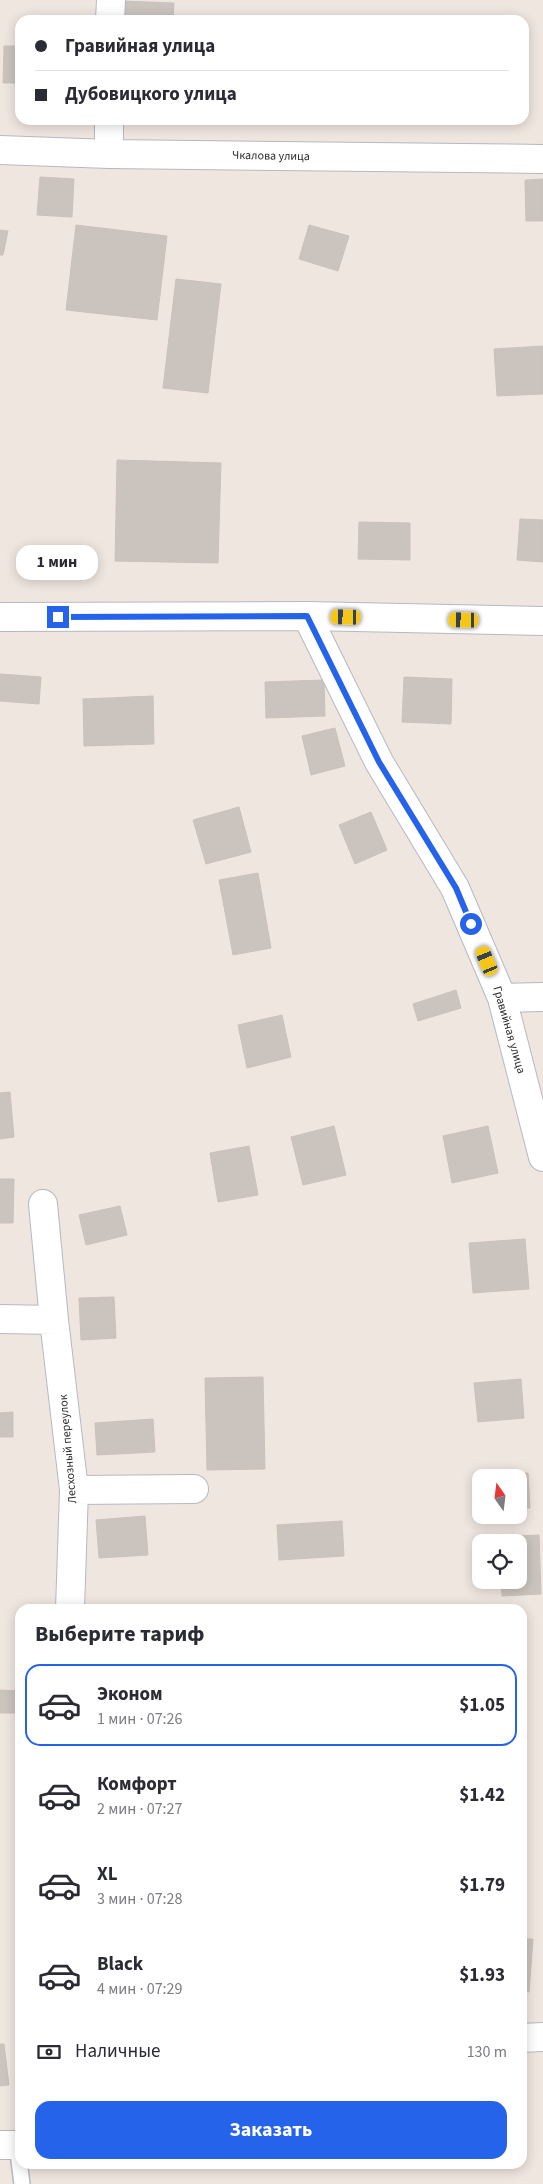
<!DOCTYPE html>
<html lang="ru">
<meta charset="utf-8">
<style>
:root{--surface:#fff;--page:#f2f2f3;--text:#2b2b33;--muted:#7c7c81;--line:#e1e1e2;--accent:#2563eb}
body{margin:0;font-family:"Source Sans 3",sans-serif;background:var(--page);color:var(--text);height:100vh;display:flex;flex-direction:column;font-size:19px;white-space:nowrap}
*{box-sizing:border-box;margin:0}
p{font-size:16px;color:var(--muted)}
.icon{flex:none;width:28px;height:28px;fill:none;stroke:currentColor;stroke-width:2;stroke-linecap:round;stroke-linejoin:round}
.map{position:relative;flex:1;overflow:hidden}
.drawer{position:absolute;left:15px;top:1604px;width:512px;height:565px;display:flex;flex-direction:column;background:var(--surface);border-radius:15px;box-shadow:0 2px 12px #0003}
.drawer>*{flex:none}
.top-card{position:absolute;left:15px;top:15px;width:514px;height:110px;border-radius:15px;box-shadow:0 2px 12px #0003;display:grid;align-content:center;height:110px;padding:0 20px;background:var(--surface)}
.needle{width:32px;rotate:346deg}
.tools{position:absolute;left:472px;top:1469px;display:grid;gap:10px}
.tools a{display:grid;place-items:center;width:55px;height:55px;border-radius:10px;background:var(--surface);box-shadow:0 2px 12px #0003;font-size:25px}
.end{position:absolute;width:22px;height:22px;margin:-11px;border:6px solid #2563eb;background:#fff;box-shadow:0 0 0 2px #fff}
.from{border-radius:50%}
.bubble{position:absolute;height:35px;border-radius:15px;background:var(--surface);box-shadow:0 2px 12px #0003;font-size:16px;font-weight:700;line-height:35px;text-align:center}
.car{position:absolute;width:15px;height:30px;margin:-15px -8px;border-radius:6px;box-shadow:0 0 4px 1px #0007;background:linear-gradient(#f5c518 24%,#345 0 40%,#f5c518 0 76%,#345 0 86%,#f5c518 0)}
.top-card b{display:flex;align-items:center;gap:18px;height:48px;font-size:19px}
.top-card b+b{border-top:1px solid var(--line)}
.top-card i{width:12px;height:12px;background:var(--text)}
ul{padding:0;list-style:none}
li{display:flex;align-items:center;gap:15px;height:82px;margin:0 10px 8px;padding:0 10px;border:2px solid transparent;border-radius:15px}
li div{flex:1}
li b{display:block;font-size:19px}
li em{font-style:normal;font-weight:700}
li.on{border-color:var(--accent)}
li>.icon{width:45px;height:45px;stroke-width:1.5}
h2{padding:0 20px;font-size:22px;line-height:60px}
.pay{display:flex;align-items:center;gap:12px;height:55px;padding:0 20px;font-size:19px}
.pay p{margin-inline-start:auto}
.action{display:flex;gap:10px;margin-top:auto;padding:10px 20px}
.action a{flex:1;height:58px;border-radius:15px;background:var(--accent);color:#fff;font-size:20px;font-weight:700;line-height:58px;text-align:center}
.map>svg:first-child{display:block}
.building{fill:#cbc4be;stroke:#ccc1b9}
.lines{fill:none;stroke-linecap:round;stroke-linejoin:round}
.lane-casing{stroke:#b4b9c2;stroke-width:18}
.street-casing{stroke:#b4b9c2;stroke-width:30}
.secondary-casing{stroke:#b4b9c2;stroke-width:30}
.lane{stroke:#fff;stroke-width:15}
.street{stroke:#fff;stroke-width:28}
.secondary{stroke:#fff;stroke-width:28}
.route{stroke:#2563eb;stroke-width:6}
.labels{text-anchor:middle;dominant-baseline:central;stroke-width:5;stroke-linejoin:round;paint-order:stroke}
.street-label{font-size:12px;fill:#2e2e2e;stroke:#fff}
</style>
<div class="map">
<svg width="543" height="2184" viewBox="0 0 543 2184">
<rect width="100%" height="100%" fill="#f0e6e0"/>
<path class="building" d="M 121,1 L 174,3 L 173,20 L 120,20 Z
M 213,18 L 272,19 L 272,20 L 213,20 Z
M 4,46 L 20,46 L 20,83 L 3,83 Z
M 40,177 L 74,179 L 72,217 L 37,215 Z
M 543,179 L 543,221 L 526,221 L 525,180 Z
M 76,225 L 167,236 L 157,320 L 66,310 Z
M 309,225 L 349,236 L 338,271 L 299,259 Z
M 0,230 L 8,231 L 3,255 L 0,255 Z
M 176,279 L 221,284 L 208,393 L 163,388 Z
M 543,346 L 543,394 L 497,396 L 494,349 Z
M 117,460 L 221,463 L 218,563 L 115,561 Z
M 520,519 L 543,520 L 543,562 L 517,560 Z
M 359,522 L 410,523 L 410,560 L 358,559 Z
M 0,674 L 41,677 L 39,704 L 0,701 Z
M 404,677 L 452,679 L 451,724 L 402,722 Z
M 324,680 L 325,716 L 266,718 L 265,682 Z
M 153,696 L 154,744 L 84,746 L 83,699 Z
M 335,728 L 345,766 L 311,775 L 302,736 Z
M 239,807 L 251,852 L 206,864 L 193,820 Z
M 371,812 L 387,850 L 355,864 L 339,825 Z
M 258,873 L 271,948 L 233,955 L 219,880 Z
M 456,990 L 461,1008 L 418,1021 L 413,1004 Z
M 282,1015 L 291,1057 L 247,1068 L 238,1025 Z
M 10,1092 L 14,1137 L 0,1139 L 0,1093 Z
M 334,1126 L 346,1175 L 303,1185 L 291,1137 Z
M 488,1126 L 498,1173 L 452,1183 L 443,1136 Z
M 249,1146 L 258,1195 L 218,1202 L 210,1153 Z
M 0,1179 L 14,1179 L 13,1223 L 0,1223 Z
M 120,1206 L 127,1235 L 86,1245 L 79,1215 Z
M 525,1239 L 529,1289 L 473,1293 L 469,1243 Z
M 114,1297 L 116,1338 L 81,1340 L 79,1298 Z
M 263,1377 L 265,1469 L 207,1470 L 205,1378 Z
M 521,1379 L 524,1418 L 478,1422 L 474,1383 Z
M 13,1412 L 13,1437 L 0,1437 L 0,1413 Z
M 153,1419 L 155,1452 L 97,1455 L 95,1423 Z
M 528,1473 L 530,1508 L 519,1508 L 519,1478 L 481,1478 L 481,1509 L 478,1510 L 478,1475 Z
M 145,1516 L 148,1555 L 99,1558 L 96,1520 Z
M 342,1521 L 344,1556 L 279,1560 L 277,1525 Z
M 539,1535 L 541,1594 L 502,1596 L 501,1580 L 519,1580 L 519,1542 L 499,1542 L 499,1537 Z
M 0,1690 L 20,1691 L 20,1713 L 0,1713 Z
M 522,1839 L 525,1839 L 526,1881 L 522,1881 Z
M 522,1939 L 533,1939 L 529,1992 L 522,1991 Z
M 0,2044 L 4,2044 L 9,2085 L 0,2086 Z"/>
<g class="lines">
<defs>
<path id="lane" d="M 17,2145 L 22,2184"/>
<path id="street" d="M 110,20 L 111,0
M 0,150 L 109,154 L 543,159
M 109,154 L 109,120
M 307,616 L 379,762 L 455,888 L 502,998 L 543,1157
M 502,998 L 543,997
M 43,1204 L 54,1320 L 74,1490 L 70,1609
M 0,1319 L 54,1320
M 74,1490 L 194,1489
M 522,2038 L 543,2037
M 0,2145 L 20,2145"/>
<path id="secondary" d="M 0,617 L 307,616 L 543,621"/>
</defs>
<use href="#lane" class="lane-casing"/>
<use href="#street" class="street-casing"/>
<use href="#secondary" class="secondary-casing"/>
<use href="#lane" class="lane"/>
<use href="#street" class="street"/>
<use href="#secondary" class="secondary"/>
</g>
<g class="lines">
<path class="route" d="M 58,617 L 307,616 L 379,762 L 456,888 L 471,924"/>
</g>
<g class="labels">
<g class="street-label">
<text transform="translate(271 156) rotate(1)">Чкалова улица</text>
<text transform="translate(509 1030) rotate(74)">Гравийная улица</text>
<text transform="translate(68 1449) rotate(-95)">Лесхозный переулок</text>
</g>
</g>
</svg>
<div class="tools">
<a><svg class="needle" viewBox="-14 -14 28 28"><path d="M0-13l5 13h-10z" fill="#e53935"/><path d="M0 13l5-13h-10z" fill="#7c7c81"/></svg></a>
<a><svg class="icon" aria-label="locate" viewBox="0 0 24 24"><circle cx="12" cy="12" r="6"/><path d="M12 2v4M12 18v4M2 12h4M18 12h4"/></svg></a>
</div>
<i class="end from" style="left:471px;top:924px"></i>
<i class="end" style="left:58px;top:617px"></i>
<div class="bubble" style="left:16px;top:545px;width:82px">1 мин</div>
<i class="car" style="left:346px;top:617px;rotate:271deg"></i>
<i class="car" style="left:464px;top:620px;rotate:271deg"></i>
<i class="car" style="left:487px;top:961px;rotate:337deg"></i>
<div class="top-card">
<b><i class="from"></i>Гравийная улица</b>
<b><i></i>Дубовицкого улица</b>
</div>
<section class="drawer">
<h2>Выберите тариф</h2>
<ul>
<li class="on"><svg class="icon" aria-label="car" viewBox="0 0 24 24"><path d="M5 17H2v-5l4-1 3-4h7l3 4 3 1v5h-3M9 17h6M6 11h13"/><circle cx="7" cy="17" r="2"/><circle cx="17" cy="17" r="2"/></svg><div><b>Эконом</b><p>1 мин · 07:26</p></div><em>$1.05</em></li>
<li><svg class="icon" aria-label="car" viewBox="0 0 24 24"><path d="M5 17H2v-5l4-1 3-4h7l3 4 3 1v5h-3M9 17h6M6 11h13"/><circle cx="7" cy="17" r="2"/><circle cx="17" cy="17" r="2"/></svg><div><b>Комфорт</b><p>2 мин · 07:27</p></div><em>$1.42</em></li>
<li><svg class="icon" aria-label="car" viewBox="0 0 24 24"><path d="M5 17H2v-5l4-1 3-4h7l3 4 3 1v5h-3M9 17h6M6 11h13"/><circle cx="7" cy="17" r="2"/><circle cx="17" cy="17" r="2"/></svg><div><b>XL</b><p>3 мин · 07:28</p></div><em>$1.79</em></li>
<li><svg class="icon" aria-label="car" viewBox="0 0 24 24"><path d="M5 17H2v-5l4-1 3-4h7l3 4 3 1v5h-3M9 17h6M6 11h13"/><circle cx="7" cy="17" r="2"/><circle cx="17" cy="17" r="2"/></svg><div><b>Black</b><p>4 мин · 07:29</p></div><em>$1.93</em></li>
</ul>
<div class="pay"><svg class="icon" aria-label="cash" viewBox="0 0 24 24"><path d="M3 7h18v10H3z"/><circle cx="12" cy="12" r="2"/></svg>Наличные<p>130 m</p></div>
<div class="action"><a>Заказать</a></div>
</section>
</div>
